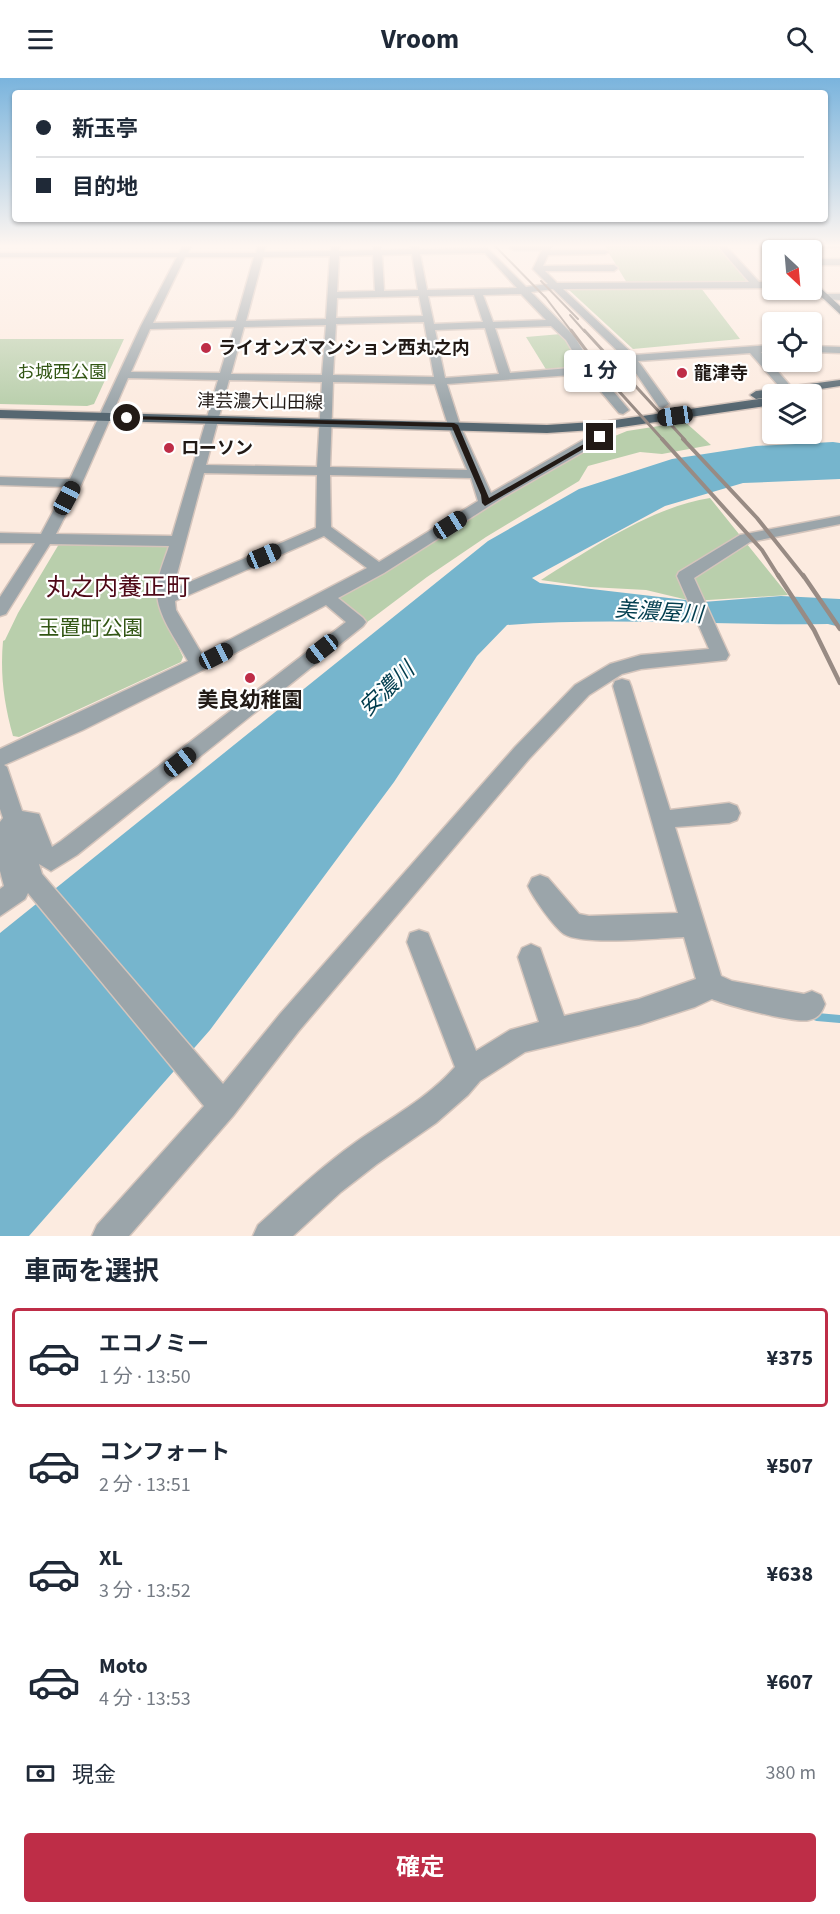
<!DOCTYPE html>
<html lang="ja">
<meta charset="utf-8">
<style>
:root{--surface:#fff;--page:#f6f6f7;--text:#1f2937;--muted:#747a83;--line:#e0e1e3;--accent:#be2d47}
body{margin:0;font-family:"Source Sans 3","Noto Sans JP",sans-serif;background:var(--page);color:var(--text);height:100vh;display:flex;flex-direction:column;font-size:22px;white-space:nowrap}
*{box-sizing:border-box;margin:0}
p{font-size:20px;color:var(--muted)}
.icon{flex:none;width:33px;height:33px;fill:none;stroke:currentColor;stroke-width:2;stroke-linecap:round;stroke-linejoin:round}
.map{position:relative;height:1158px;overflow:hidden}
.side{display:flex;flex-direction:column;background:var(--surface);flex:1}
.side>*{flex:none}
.top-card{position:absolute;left:12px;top:12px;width:816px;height:132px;border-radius:6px;box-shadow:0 2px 4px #0004;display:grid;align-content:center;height:132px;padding:0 24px;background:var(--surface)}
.needle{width:39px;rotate:154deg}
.tools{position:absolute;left:762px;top:162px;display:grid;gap:12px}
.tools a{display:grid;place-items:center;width:60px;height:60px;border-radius:6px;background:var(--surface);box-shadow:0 2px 4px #0004;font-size:30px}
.end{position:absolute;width:27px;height:27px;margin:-14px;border:8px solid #221a16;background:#fff;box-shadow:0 0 0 3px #fff}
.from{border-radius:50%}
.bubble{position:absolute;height:42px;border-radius:6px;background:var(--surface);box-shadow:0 2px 4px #0004;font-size:20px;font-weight:700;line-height:42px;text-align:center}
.car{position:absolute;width:18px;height:36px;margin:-18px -9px;border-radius:8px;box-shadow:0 0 4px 2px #0007;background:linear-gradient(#222 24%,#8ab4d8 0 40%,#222 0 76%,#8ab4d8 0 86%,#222 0)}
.top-card b{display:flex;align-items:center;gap:21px;height:57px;font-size:22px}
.top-card b+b{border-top:2px solid var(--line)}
.top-card i{width:15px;height:15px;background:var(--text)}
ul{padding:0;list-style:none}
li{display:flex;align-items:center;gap:18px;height:99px;margin:0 12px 9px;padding:0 12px;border:3px solid transparent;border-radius:6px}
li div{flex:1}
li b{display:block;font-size:22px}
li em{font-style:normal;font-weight:700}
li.on{border-color:var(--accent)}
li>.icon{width:54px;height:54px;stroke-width:1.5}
h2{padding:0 24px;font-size:27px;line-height:72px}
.pay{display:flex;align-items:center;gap:15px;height:66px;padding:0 24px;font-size:22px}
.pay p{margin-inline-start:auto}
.button{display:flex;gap:12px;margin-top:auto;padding:12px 24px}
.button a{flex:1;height:69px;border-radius:6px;background:var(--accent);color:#fff;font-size:24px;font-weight:700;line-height:69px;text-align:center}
header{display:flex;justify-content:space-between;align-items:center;height:78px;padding:0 24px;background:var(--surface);font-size:27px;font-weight:700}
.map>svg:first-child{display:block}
.green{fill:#b9cfac}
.water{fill:#76b5cd}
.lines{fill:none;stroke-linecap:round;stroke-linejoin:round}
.stream{stroke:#76b5cd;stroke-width:8}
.minor-casing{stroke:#d5c5bc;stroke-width:3}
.major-casing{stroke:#d5c5bc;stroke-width:3}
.minor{fill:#9ba5aa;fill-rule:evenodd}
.major{fill:#566771;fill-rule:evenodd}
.rail-far3{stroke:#988b84;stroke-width:2}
.rail-far2{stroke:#988b84;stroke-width:3}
.rail-far1{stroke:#988b84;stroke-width:4}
.rail{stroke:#988b84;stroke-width:4.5}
.route{fill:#221a16}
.poi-dot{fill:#be2d47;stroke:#fff;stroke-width:2}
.labels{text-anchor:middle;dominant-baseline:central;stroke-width:4.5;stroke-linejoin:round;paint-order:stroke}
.far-poi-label{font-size:18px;font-weight:bold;fill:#221a16;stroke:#fff;text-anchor:start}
.far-park-label{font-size:18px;fill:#325614;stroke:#fff}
.far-street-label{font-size:18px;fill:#221a16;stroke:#fff}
.park-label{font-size:21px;fill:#325614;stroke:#fff}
.poi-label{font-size:21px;font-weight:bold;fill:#221a16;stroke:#fff}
.water-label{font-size:22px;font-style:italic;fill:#023d4e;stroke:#fff}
.quarter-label{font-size:24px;fill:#4f0917;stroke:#fff}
</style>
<header><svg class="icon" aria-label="menu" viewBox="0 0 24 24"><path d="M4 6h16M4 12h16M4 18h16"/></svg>Vroom<svg class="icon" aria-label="search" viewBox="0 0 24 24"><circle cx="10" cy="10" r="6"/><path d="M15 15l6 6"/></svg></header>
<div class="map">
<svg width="840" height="1158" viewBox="0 0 840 1158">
<rect width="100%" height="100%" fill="#fcebe0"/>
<path class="green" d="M 604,167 L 718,167 L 749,204 L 627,205 Z
M 701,210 L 740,261 L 633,271 L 569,212 Z
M 561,256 L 583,289 L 547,293 L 526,259 Z
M 0,261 L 124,261 L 94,326 L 87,328 L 0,326 Z
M 685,344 L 711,367 L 662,376 L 640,374 L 588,388 L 579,403 L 486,459 L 427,499 L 366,545 L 335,519 L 409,479 L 508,417 L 610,360 L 627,353 Z
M 710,420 L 788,517 L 692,523 L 646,512 L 590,509 L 541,502 C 590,471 652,429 710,420 Z
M 59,466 L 166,467 L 169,469 L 157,513 L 158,526 L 183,579 L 181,584 L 19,659 L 13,658 C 4,626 0,596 3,563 L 5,562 L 18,535 Z"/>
<path class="water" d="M 833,364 L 840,365 L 840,401 L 743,405 L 665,428 L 532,500 L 540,505 L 703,524 L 781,518 L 840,521 L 840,549 L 828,546 C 721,548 614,539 507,547 L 477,578 L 394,704 L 210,952 L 29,1158 L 0,1158 L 0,855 L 488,463 L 579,411 L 672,381 L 756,368 Z"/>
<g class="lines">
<path class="stream" d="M 817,939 L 840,941"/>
<defs>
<path id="minor" d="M 184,167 L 191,168 L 188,175 L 256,175 L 258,167 L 266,167 L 264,174 L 331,173 L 331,167 L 339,167 L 339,173 L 373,172 L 373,167 L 381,167 L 381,172 L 411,171 L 410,167 L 418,167 L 419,171 L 487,170 L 526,209 L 548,206 L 533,191 L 542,172 L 514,172 L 510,170 L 514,168 L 553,167 L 550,172 L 605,172 L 609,174 L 605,176 L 548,177 L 543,188 L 614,187 L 618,190 L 614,193 L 545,193 L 557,205 L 749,204 L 717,167 L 725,167 L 759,204 L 772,204 L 772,210 L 563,211 L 634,277 L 772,267 L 772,273 L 761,274 L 794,312 L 792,314 L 784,314 L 750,275 L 638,283 L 669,326 L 663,330 L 659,329 L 627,282 L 553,211 L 531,214 L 574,258 L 594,290 L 629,332 L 623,336 L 619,335 L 586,296 L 447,306 L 460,347 L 491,415 L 604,350 L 610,354 L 604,362 L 502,420 L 384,495 L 338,520 L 363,540 L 366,544 L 363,548 L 77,777 L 51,793 L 39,786 L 42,796 L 223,1006 L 280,936 L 515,669 L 575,607 L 610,586 L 641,577 L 709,571 L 677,498 L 679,494 L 740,457 L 840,438 L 840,446 L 750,464 L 694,500 L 729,577 L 726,582 L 641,591 L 622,596 L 589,617 L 529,681 L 298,954 L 233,1038 L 129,1158 L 92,1158 L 97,1147 L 204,1028 L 28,815 L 25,821 L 0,838 L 0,811 L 4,808 L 0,793 L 0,744 L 3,740 L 0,731 L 0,671 L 188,583 C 176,561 155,535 157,509 C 158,496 165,481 169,468 L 50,466 L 6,536 L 0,538 L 0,519 L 35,465 L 0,465 L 0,455 L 41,456 L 66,409 L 0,407 L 0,399 L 70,401 L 141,248 L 177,179 L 0,179 L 0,175 L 179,175 ZM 485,175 L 517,210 L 427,212 L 420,176 ZM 412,176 L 418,212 L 384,213 L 382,177 ZM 373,177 L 375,213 L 337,214 L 339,178 ZM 330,178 L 326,241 L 246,243 L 263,179 ZM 185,179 L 254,179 L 236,243 L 153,245 ZM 521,216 L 546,242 L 493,244 L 483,217 ZM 474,217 L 483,244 L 434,246 L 428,218 ZM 419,218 L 423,238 L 336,240 L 337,220 ZM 424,244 L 434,299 L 333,297 L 336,246 ZM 326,247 L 322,297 L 231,296 L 244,249 ZM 551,248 L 566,262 L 582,289 L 510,295 L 495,250 ZM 234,249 L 220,295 L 131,294 L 150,251 ZM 485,250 L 499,296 L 445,300 L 435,252 ZM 128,300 L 218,302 L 172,458 L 56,456 L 82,405 ZM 229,302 L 322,304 L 317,389 L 206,387 ZM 333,304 L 435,306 L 448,347 L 467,392 L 330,389 ZM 204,395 L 317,397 L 316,450 L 173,511 ZM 330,397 L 471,400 L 478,423 L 379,484 L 331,449 ZM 324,458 L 367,490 L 202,576 L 176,532 L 175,523 ZM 326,527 L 346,544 L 61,763 L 52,769 L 39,736 L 22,733 L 7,689 L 4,687 L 83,652 L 205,591 Z
M 807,167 L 840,167 L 840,170 L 811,169 Z
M 812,181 L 840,181 L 840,187 L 812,187 Z
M 826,216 L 840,216 L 840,222 L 823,221 L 821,219 Z
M 812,268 L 840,269 L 840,275 L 812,274 Z
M 622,601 L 629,603 L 631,608 L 670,732 L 729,725 L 737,728 L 740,735 L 737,742 L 729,745 L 675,749 L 721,898 L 732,903 L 804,916 L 812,913 L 821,917 L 825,926 C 822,934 819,940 809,942 C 796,946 726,927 712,921 L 695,929 L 639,947 L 525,974 L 480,1003 L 468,1017 L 436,1045 L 377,1086 L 341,1114 L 293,1158 L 253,1158 L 258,1147 C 290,1118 321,1089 356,1064 C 390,1040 427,1021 455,989 L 407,864 L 410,855 L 419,852 L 428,855 L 476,973 L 510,952 L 539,944 L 518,879 L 522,870 L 531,866 L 540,870 L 564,938 L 639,921 L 696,901 L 684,859 C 660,860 583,868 564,856 C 554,849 533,820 528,808 L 532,800 L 540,797 L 548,800 L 579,836 L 589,838 L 678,835 L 613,608 L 615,603 Z"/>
<path id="major" d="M 773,167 L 782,167 L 787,172 L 779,172 Z
M 812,202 L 840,228 L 840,236 L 812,210 Z
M 840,302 L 840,308 L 756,321 L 750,317 L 756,313 Z
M 772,319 L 772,327 L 608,351 L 547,355 L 0,340 L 0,332 L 547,347 L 608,343 Z"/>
</defs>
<use href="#minor" class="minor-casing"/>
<use href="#major" class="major-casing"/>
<use href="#minor" class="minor"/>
<use href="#major" class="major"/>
<path class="rail-far3" d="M 494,167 L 546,220 L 572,254
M 541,203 L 578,241
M 570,237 L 585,254"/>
<path class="rail-far2" d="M 571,252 L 607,300 L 663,362
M 584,252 L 685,362"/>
<path class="rail-far1" d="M 662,361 L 762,472 L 779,499
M 683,361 L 757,440 L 804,499"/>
<path class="rail" d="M 778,497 L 814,552 L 840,605
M 803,497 L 840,551"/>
</g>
<linearGradient id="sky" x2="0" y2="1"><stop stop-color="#7ab4dd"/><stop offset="0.51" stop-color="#fef6f1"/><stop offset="1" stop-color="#fef6f1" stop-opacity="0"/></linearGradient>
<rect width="840" height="329" fill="url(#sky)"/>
<path class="route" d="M 127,338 L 454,345 L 458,347 L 489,420 L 598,358 L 604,359 L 485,428 L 482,425 L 481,417 L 452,349 L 124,341 Z"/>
<g class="poi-dot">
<circle cx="206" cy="270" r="6"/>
<circle cx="682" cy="295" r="6"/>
<circle cx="169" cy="370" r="6"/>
<circle cx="250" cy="600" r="6"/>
</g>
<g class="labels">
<g class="far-poi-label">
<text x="218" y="270">ライオンズマンション西丸之内</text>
<text x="694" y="295">龍津寺</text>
<text x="181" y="370">ローソン</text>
</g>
<g class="far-park-label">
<text x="62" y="294">お城西公園</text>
</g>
<g class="far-street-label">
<text transform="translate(260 324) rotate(1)">津芸濃大山田線</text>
</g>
<g class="park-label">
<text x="91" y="550">玉置町公園</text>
</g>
<g class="poi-label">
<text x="250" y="622">美良幼稚園</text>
</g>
<g class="water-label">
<text transform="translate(659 534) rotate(4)">美濃屋川</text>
<text transform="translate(387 611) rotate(-44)">安濃川</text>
</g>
<g class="quarter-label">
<text x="118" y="509">丸之内養正町</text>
</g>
</g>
</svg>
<div class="tools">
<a><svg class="needle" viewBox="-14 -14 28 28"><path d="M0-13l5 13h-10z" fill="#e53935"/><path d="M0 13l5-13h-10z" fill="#747a83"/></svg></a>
<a><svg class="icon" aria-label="locate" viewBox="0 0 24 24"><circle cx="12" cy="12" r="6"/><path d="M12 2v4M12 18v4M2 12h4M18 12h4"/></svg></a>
<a><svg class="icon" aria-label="layers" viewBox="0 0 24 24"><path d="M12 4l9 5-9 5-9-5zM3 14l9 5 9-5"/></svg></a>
</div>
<i class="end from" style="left:127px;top:340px"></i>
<i class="end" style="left:600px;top:359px"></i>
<div class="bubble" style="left:564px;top:272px;width:72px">1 分</div>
<i class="car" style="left:675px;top:338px;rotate:262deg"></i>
<i class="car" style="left:67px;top:420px;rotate:28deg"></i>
<i class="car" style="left:450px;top:447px;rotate:58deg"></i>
<i class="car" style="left:264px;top:478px;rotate:67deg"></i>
<i class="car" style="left:322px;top:571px;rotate:232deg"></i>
<i class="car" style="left:216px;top:578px;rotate:63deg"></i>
<i class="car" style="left:180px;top:684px;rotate:52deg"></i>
<div class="top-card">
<b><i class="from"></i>新玉亭</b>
<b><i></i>目的地</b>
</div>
</div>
<section class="side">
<h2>車両を選択</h2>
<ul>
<li class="on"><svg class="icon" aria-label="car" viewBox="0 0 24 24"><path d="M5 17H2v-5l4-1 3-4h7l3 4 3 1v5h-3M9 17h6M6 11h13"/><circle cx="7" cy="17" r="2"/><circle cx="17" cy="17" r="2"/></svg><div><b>エコノミー</b><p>1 分 · 13:50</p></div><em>¥375</em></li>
<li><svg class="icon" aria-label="car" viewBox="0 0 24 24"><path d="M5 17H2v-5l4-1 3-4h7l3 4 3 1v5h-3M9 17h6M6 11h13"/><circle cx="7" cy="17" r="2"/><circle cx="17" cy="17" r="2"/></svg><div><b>コンフォート</b><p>2 分 · 13:51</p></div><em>¥507</em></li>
<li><svg class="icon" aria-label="car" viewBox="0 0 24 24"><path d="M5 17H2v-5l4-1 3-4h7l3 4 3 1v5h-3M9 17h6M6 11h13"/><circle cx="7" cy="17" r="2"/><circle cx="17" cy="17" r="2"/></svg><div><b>XL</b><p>3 分 · 13:52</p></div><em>¥638</em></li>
<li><svg class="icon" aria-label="car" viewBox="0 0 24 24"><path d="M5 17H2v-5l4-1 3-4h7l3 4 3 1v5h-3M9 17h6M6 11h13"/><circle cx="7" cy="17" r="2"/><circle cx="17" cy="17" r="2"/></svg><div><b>Moto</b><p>4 分 · 13:53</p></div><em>¥607</em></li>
</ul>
<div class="pay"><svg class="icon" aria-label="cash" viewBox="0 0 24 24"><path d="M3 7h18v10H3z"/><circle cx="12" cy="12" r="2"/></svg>現金<p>380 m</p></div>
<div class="button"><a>確定</a></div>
</section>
